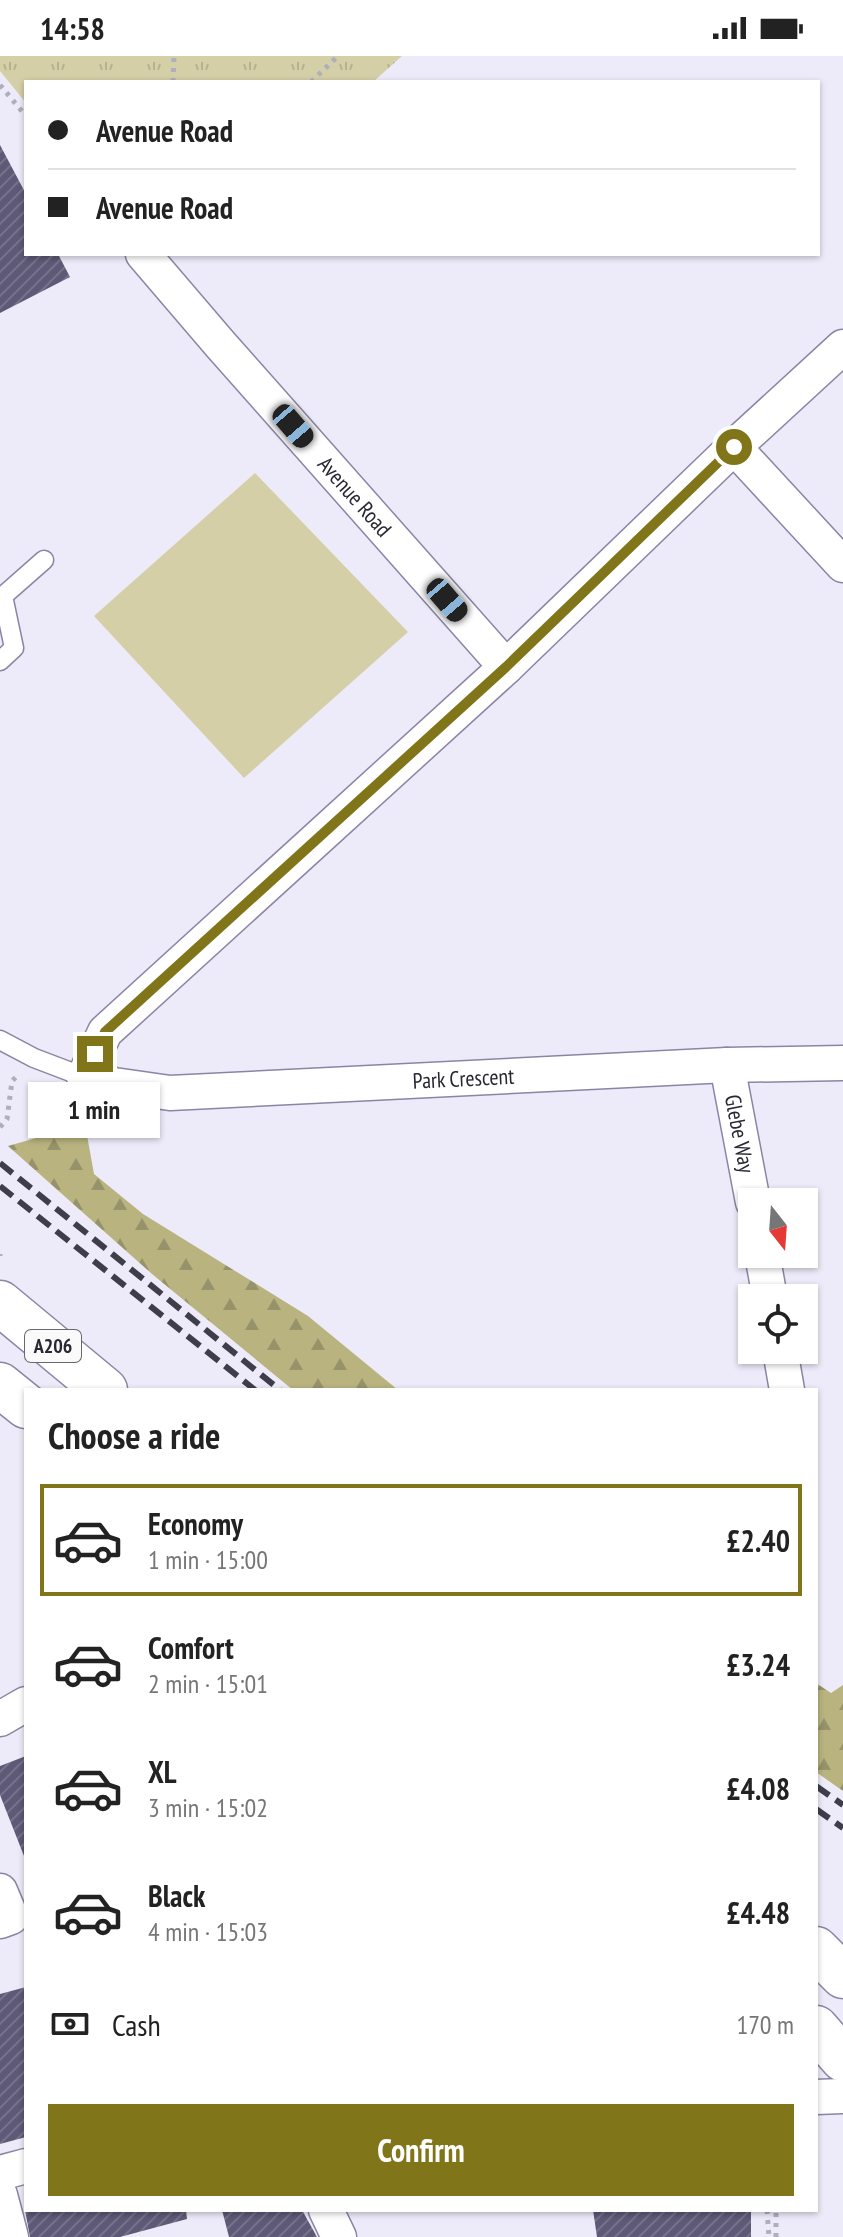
<!DOCTYPE html>
<meta charset="utf-8">
<style>
:root{--surface:#fff;--page:#f2f2f2;--text:#222;--muted:#767676;--line:#e0e0e0;--accent:#807519}
body{margin:0;font-family:"PT Sans Narrow",sans-serif;background:var(--page);color:var(--text);height:100vh;display:flex;flex-direction:column;font-size:30px;white-space:nowrap}
*{box-sizing:border-box;margin:0}
p{font-size:26px;color:var(--muted)}
.icon{flex:none;width:44px;height:44px;fill:none;stroke:currentColor;stroke-width:2;stroke-linecap:round;stroke-linejoin:round}
.map{position:relative;flex:1;overflow:hidden}
.drawer{position:absolute;left:24px;top:1332px;width:794px;height:824px;display:flex;flex-direction:column;background:var(--surface);border-radius:0px;box-shadow:0 2px 6px #0004}
.drawer>*{flex:none}
.banner{position:absolute;left:24px;top:24px;width:796px;height:176px;border-radius:0px;box-shadow:0 2px 6px #0004;display:grid;align-content:center;height:176px;padding:0 24px;background:var(--surface)}
.needle{width:52px;rotate:163deg}
.controls{position:absolute;left:738px;top:1132px;display:grid;gap:16px}
.controls a{display:grid;place-items:center;width:80px;height:80px;border-radius:0px;background:var(--surface);box-shadow:0 2px 6px #0004;font-size:40px}
.end{position:absolute;width:36px;height:36px;margin:-18px;border:10px solid #807519;background:#fff;box-shadow:0 0 0 4px #fff}
.from{border-radius:50%}
.bubble{position:absolute;height:56px;border-radius:0px;background:var(--surface);box-shadow:0 2px 6px #0004;font-size:26px;font-weight:700;line-height:56px;text-align:center}
.car{position:absolute;width:24px;height:48px;margin:-24px -12px;border-radius:10px;box-shadow:0 0 6px 2px #0007;background:linear-gradient(#222 24%,#8ab4d8 0 40%,#222 0 76%,#8ab4d8 0 86%,#222 0)}
.banner b{display:flex;align-items:center;gap:28px;height:76px;font-size:30px}
.banner b+b{border-top:2px solid var(--line)}
.banner i{width:20px;height:20px;background:var(--text)}
ul{padding:0;list-style:none}
li{display:flex;align-items:center;gap:24px;height:112px;margin:0 16px 12px;padding:0 8px;border:4px solid transparent;border-radius:0px}
li div{flex:1}
li b{display:block;font-size:30px}
li em{font-style:normal;font-weight:700}
li.active{border-color:var(--accent)}
li>.icon{width:72px;height:72px;stroke-width:1.5}
h2{padding:0 24px;font-size:36px;line-height:96px}
.pay{display:flex;align-items:center;gap:20px;height:88px;padding:0 24px;font-size:30px}
.pay p{margin-inline-start:auto}
.cta{display:flex;gap:16px;margin-top:auto;padding:16px 24px}
.cta a{flex:1;height:92px;border-radius:0px;background:var(--accent);color:#fff;font-size:32px;font-weight:700;line-height:92px;text-align:center}
.status{display:flex;justify-content:space-between;align-items:center;height:56px;padding:0 40px;background:var(--surface);direction:ltr}
.status svg{height:22px;fill:currentColor}
.map>svg:first-child{display:block}
.forest{fill:url(#forest-firs)}
.park{fill:url(#park-tufts)}
.garden{fill:#d4cfa6}
.building{fill:url(#building-hatch)}
.lines{fill:none;stroke-linecap:round;stroke-linejoin:round}
.lane-casing{stroke:#8a85a5;stroke-width:21}
.street-casing{stroke:#8a85a5;stroke-width:37}
.primary-casing{stroke:#8a85a5;stroke-width:47}
.path{stroke:#b0aebc;stroke-width:5;stroke-dasharray:4 6;stroke-linecap:butt}
.lane{stroke:#fff;stroke-width:18}
.street{stroke:#fff;stroke-width:34}
.primary{stroke:#fff;stroke-width:44}
.rail{stroke:#3f3d4a;stroke-width:6;stroke-dasharray:16 8;stroke-linecap:butt}
.route{stroke:#807519;stroke-width:10}
.labels{text-anchor:middle;dominant-baseline:central;stroke-width:8;stroke-linejoin:round;paint-order:stroke}
.shield{fill:#fafafa;stroke:#68666f;stroke-width:2}
.shield-label{font-size:20px;font-weight:bold;fill:#292734}
.street-label{font-size:22px;fill:#292734;stroke:#fafafa}
</style>
<div class="status"><b>14:58</b><svg viewBox="0 0 49 12"><path d="M0 12V9h3v3zM5 12V6h3v6zM10 12V3h3v9zM15 12V0h3v12zM26 1h20v11H26zM47 4h2v5h-2z"/></svg></div>
<div class="map">
<svg width="843" height="2181" viewBox="0 0 843 2181">
<defs>
<pattern id="forest-firs" width="22" height="20" patternUnits="userSpaceOnUse" patternTransform="scale(2)"><rect width="22" height="20" fill="#b9b37f"/><path d="M5 1l3.5 6h-7zM16 11l3.5 6h-7z" fill="#969269"/></pattern>
<pattern id="park-tufts" width="24" height="20" patternUnits="userSpaceOnUse" patternTransform="scale(2)"><rect width="24" height="20" fill="#d4cfa6"/><path d="M3 7l-1-3M5 7V3M7 7l1-3M15 17l-1-3M17 17v-4M19 17l1-3" fill="none" stroke="#b6b290"/></pattern>
<pattern id="building-hatch" width="6" height="6" patternUnits="userSpaceOnUse" patternTransform="scale(2)"><rect width="6" height="6" fill="#5e5977"/><path d="M-1 1l2-2M0 6l6-6M5 7l2-2" fill="none" stroke="#76728a"/></pattern>
</defs>
<rect width="100%" height="100%" fill="#edebf9"/>
<path class="forest" d="M 85,1068 L 94,1118 L 143,1158 L 308,1260 L 398,1334 L 293,1334 L 152,1218 L 8,1090 Z
M 816,1627 L 831,1637 L 843,1629 L 843,1735 L 816,1716 Z"/>
<path class="park" d="M 0,0 L 402,0 L 373,26 L 26,26 L 26,47 L 0,15 Z"/>
<path class="garden" d="M 255,417 L 408,576 L 244,722 L 94,560 Z"/>
<path class="building" d="M 0,89 L 26,138 L 26,198 L 58,198 L 70,221 L 0,257 Z
M 26,1700 L 26,1800 L 24,1800 L 0,1739 L 0,1710 Z
M 26,1931 L 26,2081 L 0,2088 L 0,1938 Z
M 25,2154 L 186,2154 L 187,2163 L 120,2181 L 30,2181 Z
M 222,2154 L 302,2154 L 317,2181 L 229,2181 Z
M 593,2154 L 751,2154 L 751,2181 L 597,2181 Z"/>
<g class="lines">
<defs>
<path id="lane" d="M 0,605 L 14,592 L 3,540 L 44,504
M 0,984 L 34,1002 L 84,1021"/>
<g id="street">
<path id="s1" d="M 143,198 L 220,288 L 506,611"/>
<path id="s2" d="M 843,291 L 734,391 L 506,611 L 105,976 L 84,1021 L 114,1029 L 170,1037 L 727,1009 L 843,1007"/>
<path d="M 734,391 L 843,509"/>
<path id="s3" d="M 727,1009 L 753,1146"/>
<path d="M 762,1198 L 770,1242"/>
<path d="M 780,1294 L 787,1334"/>
<path d="M 0,1663 L 26,1648"/>
<path d="M 0,1835 L 11,1861 L 0,1865"/>
<path d="M 816,2041 L 843,2040"/>
<path d="M 0,2117 L 26,2110"/>
<path d="M 0,2139 L 11,2181"/>
<path d="M 326,2154 L 339,2181"/>
</g>
<path id="primary" d="M 0,1247 L 105,1334
M 0,1329 L 26,1350
M 816,1893 L 843,1920
M 816,1972 L 843,2003"/>
</defs>
<use href="#lane" class="lane-casing"/>
<use href="#street" class="street-casing"/>
<use href="#primary" class="primary-casing"/>
<path class="path" d="M 173,26 L 174,0
M 311,26 L 338,0
M 0,29 L 26,60
M 0,1071 L 7,1063 L 12,1025 L 16,1021
M 0,1198 L 0,1200
M 767,2154 L 769,2181
M 776,2181 L 776,2154"/>
<use href="#lane" class="lane"/>
<use href="#street" class="street"/>
<use href="#primary" class="primary"/>
<path class="rail" d="M 0,1107 L 280,1334
M 0,1130 L 255,1334
M 816,1730 L 843,1749
M 816,1753 L 843,1772"/>
</g>
<g class="lines">
<path class="route" d="M 95,998 L 105,976 L 506,611 L 734,391"/>
</g>
<g class="labels">
<rect class="shield" x="25" y="1274" width="56" height="32" rx="6"/>
<g class="shield-label">
<text x="53" y="1290">A206</text>
</g>
<g class="street-label">
<text stroke="none"><textPath href="#s1" startOffset="322">Avenue Road</textPath></text>
<text stroke="none"><textPath href="#s2" startOffset="1438">Park Crescent</textPath></text>
<text stroke="none"><textPath href="#s3" startOffset="70">Glebe Way</textPath></text>
</g>
</g>
</svg>
<div class="controls">
<a><svg class="needle" viewBox="-14 -14 28 28"><path d="M0-13l5 13h-10z" fill="#e53935"/><path d="M0 13l5-13h-10z" fill="#767676"/></svg></a>
<a><svg class="icon" aria-label="locate" viewBox="0 0 24 24"><circle cx="12" cy="12" r="6"/><path d="M12 2v4M12 18v4M2 12h4M18 12h4"/></svg></a>
</div>
<i class="end from" style="left:734px;top:391px"></i>
<i class="end" style="left:95px;top:998px"></i>
<div class="bubble" style="left:28px;top:1026px;width:132px">1 min</div>
<i class="car" style="left:293px;top:370px;rotate:139deg"></i>
<i class="car" style="left:447px;top:544px;rotate:139deg"></i>
<div class="banner">
<b><i class="from"></i>Avenue Road</b>
<b><i></i>Avenue Road</b>
</div>
<section class="drawer">
<h2>Choose a ride</h2>
<ul>
<li class="active"><svg class="icon" aria-label="car" viewBox="0 0 24 24"><path d="M5 17H2v-5l4-1 3-4h7l3 4 3 1v5h-3M9 17h6M6 11h13"/><circle cx="7" cy="17" r="2"/><circle cx="17" cy="17" r="2"/></svg><div><b>Economy</b><p>1 min · 15:00</p></div><em>£2.40</em></li>
<li><svg class="icon" aria-label="car" viewBox="0 0 24 24"><path d="M5 17H2v-5l4-1 3-4h7l3 4 3 1v5h-3M9 17h6M6 11h13"/><circle cx="7" cy="17" r="2"/><circle cx="17" cy="17" r="2"/></svg><div><b>Comfort</b><p>2 min · 15:01</p></div><em>£3.24</em></li>
<li><svg class="icon" aria-label="car" viewBox="0 0 24 24"><path d="M5 17H2v-5l4-1 3-4h7l3 4 3 1v5h-3M9 17h6M6 11h13"/><circle cx="7" cy="17" r="2"/><circle cx="17" cy="17" r="2"/></svg><div><b>XL</b><p>3 min · 15:02</p></div><em>£4.08</em></li>
<li><svg class="icon" aria-label="car" viewBox="0 0 24 24"><path d="M5 17H2v-5l4-1 3-4h7l3 4 3 1v5h-3M9 17h6M6 11h13"/><circle cx="7" cy="17" r="2"/><circle cx="17" cy="17" r="2"/></svg><div><b>Black</b><p>4 min · 15:03</p></div><em>£4.48</em></li>
</ul>
<div class="pay"><svg class="icon" aria-label="cash" viewBox="0 0 24 24"><path d="M3 7h18v10H3z"/><circle cx="12" cy="12" r="2"/></svg>Cash<p>170 m</p></div>
<div class="cta"><a>Confirm</a></div>
</section>
</div>
